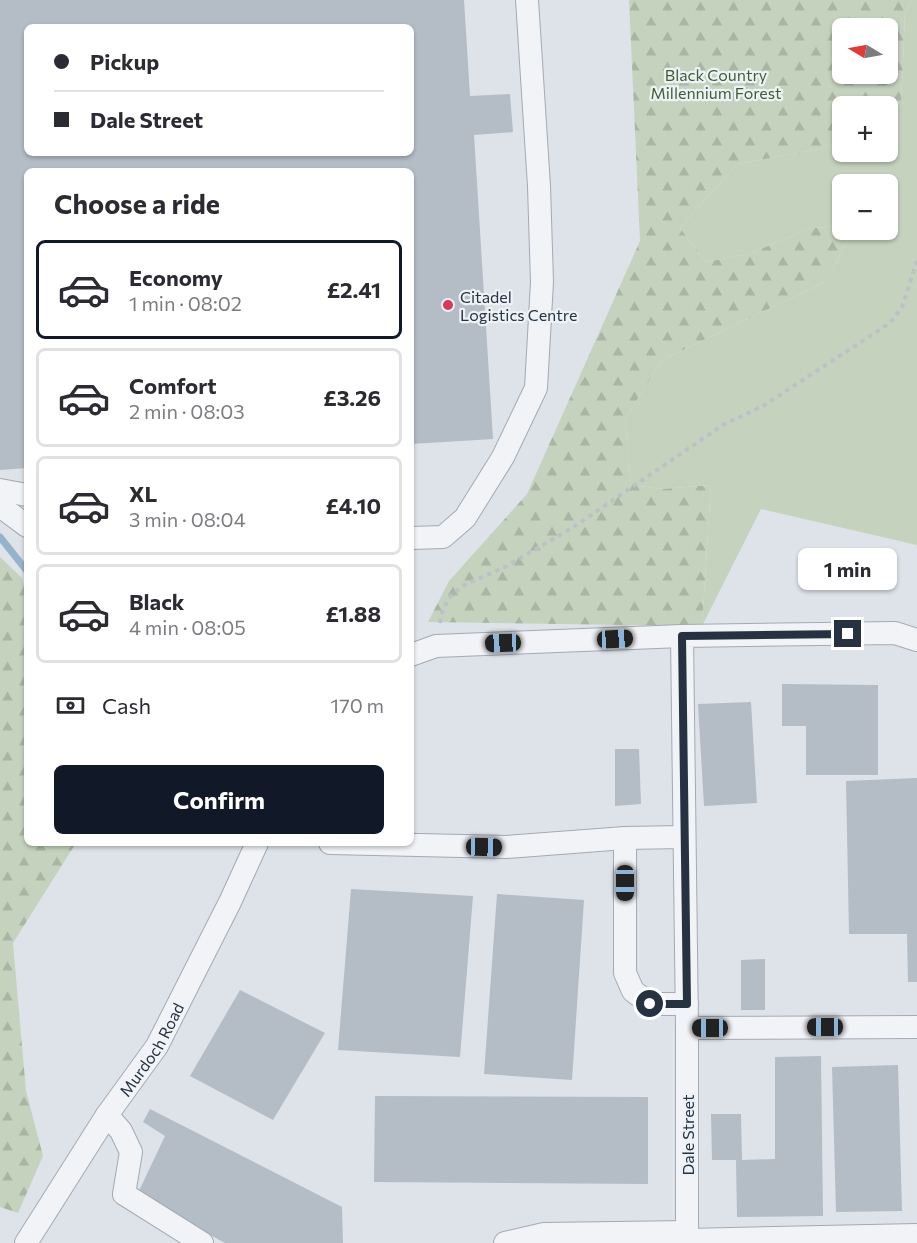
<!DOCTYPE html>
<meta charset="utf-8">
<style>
:root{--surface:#fff;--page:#f2f2f3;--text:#2b2b33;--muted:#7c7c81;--line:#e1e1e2;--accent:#111827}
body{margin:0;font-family:Commissioner,sans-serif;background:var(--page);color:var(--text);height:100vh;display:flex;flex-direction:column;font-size:22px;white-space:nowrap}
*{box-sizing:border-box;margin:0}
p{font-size:20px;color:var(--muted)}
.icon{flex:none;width:33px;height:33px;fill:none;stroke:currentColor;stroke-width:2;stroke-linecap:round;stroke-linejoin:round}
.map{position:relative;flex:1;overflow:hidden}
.side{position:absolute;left:24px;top:168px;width:390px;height:678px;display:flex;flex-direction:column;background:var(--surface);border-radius:9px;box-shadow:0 2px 4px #0004}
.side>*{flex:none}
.guide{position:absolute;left:24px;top:24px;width:390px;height:132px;border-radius:9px;box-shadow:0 2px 4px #0004;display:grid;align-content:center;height:132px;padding:0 30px;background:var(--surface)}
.needle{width:39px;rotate:280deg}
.controls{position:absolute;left:832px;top:18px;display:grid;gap:12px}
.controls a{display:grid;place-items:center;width:66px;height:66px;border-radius:9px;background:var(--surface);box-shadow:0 2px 4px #0004;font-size:30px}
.end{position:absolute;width:27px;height:27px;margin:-14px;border:8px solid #263141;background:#fff;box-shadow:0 0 0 3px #fff}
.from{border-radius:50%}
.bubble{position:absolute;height:42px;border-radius:9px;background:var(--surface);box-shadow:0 2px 4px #0004;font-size:20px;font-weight:700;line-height:42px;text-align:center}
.car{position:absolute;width:18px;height:36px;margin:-18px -9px;border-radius:8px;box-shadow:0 0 4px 2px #0007;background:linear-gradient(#222 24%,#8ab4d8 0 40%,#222 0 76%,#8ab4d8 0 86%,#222 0)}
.guide b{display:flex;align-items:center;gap:21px;height:57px;font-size:22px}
.guide b+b{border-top:2px solid var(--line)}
.guide i{width:15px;height:15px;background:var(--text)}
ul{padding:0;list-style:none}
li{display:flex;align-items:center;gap:18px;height:99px;margin:0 12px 9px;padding:0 18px;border:3px solid var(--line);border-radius:9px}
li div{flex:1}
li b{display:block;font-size:22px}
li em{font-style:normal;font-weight:700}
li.selected{border-color:var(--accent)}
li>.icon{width:54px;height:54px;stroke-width:1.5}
h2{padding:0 30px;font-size:27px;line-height:72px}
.pay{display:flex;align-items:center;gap:15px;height:66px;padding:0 30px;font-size:22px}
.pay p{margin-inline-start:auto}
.button{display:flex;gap:12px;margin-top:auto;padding:12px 30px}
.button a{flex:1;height:69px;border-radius:9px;background:var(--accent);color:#fff;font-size:24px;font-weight:700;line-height:69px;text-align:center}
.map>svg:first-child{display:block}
.green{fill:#c5d3be}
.forest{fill:url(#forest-firs);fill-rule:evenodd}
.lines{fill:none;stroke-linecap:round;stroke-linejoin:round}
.stream{stroke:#95b4cc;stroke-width:7}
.building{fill:#b4bcc6;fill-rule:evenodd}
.minor-casing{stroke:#a3aab3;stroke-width:24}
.path{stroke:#bcc1c8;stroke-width:4;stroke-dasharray:4.5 4.5;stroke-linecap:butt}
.minor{stroke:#f1f3f7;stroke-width:22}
.route{stroke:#263141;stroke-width:8}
.poi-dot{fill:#d9385c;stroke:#edf2f6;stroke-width:2}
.labels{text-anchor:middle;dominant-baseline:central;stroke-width:4.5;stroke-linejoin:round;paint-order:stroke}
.park-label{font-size:16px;fill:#3d5e32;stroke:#edf2f6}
.poi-label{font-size:16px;fill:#263141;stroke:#edf2f6;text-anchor:start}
.street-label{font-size:16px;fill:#263141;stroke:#edf2f6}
</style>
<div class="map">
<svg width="917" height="1243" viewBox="0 0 917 1243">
<defs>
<pattern id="forest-firs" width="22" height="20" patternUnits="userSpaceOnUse" patternTransform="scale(1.5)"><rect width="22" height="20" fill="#c5d3be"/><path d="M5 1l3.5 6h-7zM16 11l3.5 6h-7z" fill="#a9b6a4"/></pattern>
</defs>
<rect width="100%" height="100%" fill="#dee3e9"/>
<path class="green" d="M 911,0 L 917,0 L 917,545 L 761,509 L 702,626 L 711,485 L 662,489 L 631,485 L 625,419 L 662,360 L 827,281 L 852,230 L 888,230 L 888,184 L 843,184 L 843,226 L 811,228 L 749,254 L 706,262 L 680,228 L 737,164 L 819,149 L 843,141 L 843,152 L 888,152 L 888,119 L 901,104 L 905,15 Z"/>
<path class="forest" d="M 629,0 L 911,0 L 905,15 L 901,105 L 888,119 L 888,106 L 843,106 L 843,141 L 819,149 L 737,164 L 680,228 L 706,262 L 749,254 L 811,228 L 843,226 L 843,230 L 852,230 L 827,281 L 662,360 L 625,419 L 631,485 L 662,489 L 711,485 L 702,626 L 428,622 L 449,581 L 527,494 L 640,241 ZM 843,28 L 888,28 L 888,74 L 843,74 Z
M 0,557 L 22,578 L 27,598 L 27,843 L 76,843 L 13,943 L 26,1091 L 43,1156 L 18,1213 L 0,1207 Z"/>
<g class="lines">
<path class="stream" d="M 0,537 L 27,571"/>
</g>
<path class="building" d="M 0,0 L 464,0 L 470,96 L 510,94 L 513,132 L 474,135 L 493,439 L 411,444 L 411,171 L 27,171 L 27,468 L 0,470 ZM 27,27 L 411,27 L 411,153 L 27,153 Z
M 782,684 L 878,685 L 878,775 L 806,775 L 806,726 L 782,726 Z
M 751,702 L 757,803 L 704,806 L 698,704 Z
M 615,749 L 639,749 L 641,804 L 615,806 Z
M 917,778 L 917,982 L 908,982 L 907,934 L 849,934 L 846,781 Z
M 351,889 L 473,896 L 460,1057 L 338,1050 Z
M 497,894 L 584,900 L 572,1080 L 484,1074 Z
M 765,959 L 765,1010 L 741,1010 L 741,960 Z
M 240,990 L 325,1033 L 273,1120 L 190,1076 Z
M 821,1056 L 823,1216 L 737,1217 L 736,1160 L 712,1160 L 711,1114 L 741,1114 L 742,1160 L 775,1159 L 775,1057 Z
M 898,1065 L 902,1211 L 836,1212 L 832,1067 Z
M 375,1096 L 648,1097 L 648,1184 L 374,1182 Z
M 150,1109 L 342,1207 L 343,1243 L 225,1243 L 137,1195 L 165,1136 L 143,1122 Z"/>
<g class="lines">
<defs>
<g id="minor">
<path d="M 0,490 L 27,495"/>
<path d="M 0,506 L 27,526"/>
<path d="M 411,538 L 443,537 L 465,518 L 503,457 L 536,388 L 542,282 L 539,186 L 527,0"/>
<path d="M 411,655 L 436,646 L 682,636"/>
<path d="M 625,838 L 625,973 L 633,991 L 650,1004 L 687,1004"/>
<path d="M 330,843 L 506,847 L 625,838 L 684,837"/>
<path d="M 687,1028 L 917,1027"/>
<path d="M 107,1115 L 121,1131 L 131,1152 L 124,1194 L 202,1243"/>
<path d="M 687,1240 L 917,1235"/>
<path id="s1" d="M 26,1243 L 107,1115 L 157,1046 L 230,902 L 257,843"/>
<path d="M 505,1243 L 544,1234 L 687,1232"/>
<path d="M 687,1243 L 687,1028 L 682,636 L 895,633 L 917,640"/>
</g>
</defs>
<use href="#minor" class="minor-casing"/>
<path class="path" d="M 440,623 L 441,615 L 448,599 L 462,586 L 507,566 L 572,528 L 723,425 L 763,406 L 890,323 L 902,307 L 917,261"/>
<use href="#minor" class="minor"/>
</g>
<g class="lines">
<path class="route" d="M 650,1004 L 687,1004 L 682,636 L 848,634"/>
</g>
<circle class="poi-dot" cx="448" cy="305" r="6"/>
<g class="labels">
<g class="park-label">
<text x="716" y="74">Black Country<tspan x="716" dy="18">Millennium Forest</tspan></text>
</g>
<g class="poi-label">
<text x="460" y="296">Citadel<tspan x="460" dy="18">Logistics Centre</tspan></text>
</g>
<g class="street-label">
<text stroke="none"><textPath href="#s1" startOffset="231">Murdoch Road</textPath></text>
<text transform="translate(687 1135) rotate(-90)">Dale Street</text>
</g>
</g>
</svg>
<div class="controls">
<a><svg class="needle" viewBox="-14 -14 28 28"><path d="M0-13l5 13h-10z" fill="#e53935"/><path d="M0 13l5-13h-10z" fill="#7c7c81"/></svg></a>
<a>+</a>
<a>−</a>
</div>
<i class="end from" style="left:650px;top:1004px"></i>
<i class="end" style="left:848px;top:634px"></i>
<div class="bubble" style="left:798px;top:548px;width:99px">1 min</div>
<i class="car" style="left:615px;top:639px;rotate:87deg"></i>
<i class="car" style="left:503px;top:643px;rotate:268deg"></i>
<i class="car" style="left:484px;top:847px;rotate:91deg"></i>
<i class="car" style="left:625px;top:883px;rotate:180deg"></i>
<i class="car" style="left:825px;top:1027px;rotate:270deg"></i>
<i class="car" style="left:710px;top:1028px;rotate:270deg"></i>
<div class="guide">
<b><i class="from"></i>Pickup</b>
<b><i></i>Dale Street</b>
</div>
<section class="side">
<h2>Choose a ride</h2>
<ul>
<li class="selected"><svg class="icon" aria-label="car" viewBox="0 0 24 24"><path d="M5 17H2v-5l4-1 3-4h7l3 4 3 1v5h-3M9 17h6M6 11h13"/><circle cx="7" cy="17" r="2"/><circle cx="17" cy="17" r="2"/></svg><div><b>Economy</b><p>1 min · 08:02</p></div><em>£2.41</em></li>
<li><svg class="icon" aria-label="car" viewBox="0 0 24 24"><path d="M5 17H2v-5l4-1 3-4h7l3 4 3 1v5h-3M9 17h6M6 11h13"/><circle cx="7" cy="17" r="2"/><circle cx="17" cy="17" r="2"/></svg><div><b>Comfort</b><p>2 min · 08:03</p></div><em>£3.26</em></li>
<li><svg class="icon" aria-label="car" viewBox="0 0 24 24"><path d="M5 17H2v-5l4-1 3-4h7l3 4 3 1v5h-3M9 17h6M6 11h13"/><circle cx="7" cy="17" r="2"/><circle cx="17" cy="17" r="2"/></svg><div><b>XL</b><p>3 min · 08:04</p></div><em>£4.10</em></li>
<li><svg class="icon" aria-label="car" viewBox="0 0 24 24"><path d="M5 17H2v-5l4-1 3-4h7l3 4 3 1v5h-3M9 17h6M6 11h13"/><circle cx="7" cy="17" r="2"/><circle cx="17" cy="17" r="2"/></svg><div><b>Black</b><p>4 min · 08:05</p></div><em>£1.88</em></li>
</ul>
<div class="pay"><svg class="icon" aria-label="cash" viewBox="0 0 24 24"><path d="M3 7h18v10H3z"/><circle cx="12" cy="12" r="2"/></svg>Cash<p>170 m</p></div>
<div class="button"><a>Confirm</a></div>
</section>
</div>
